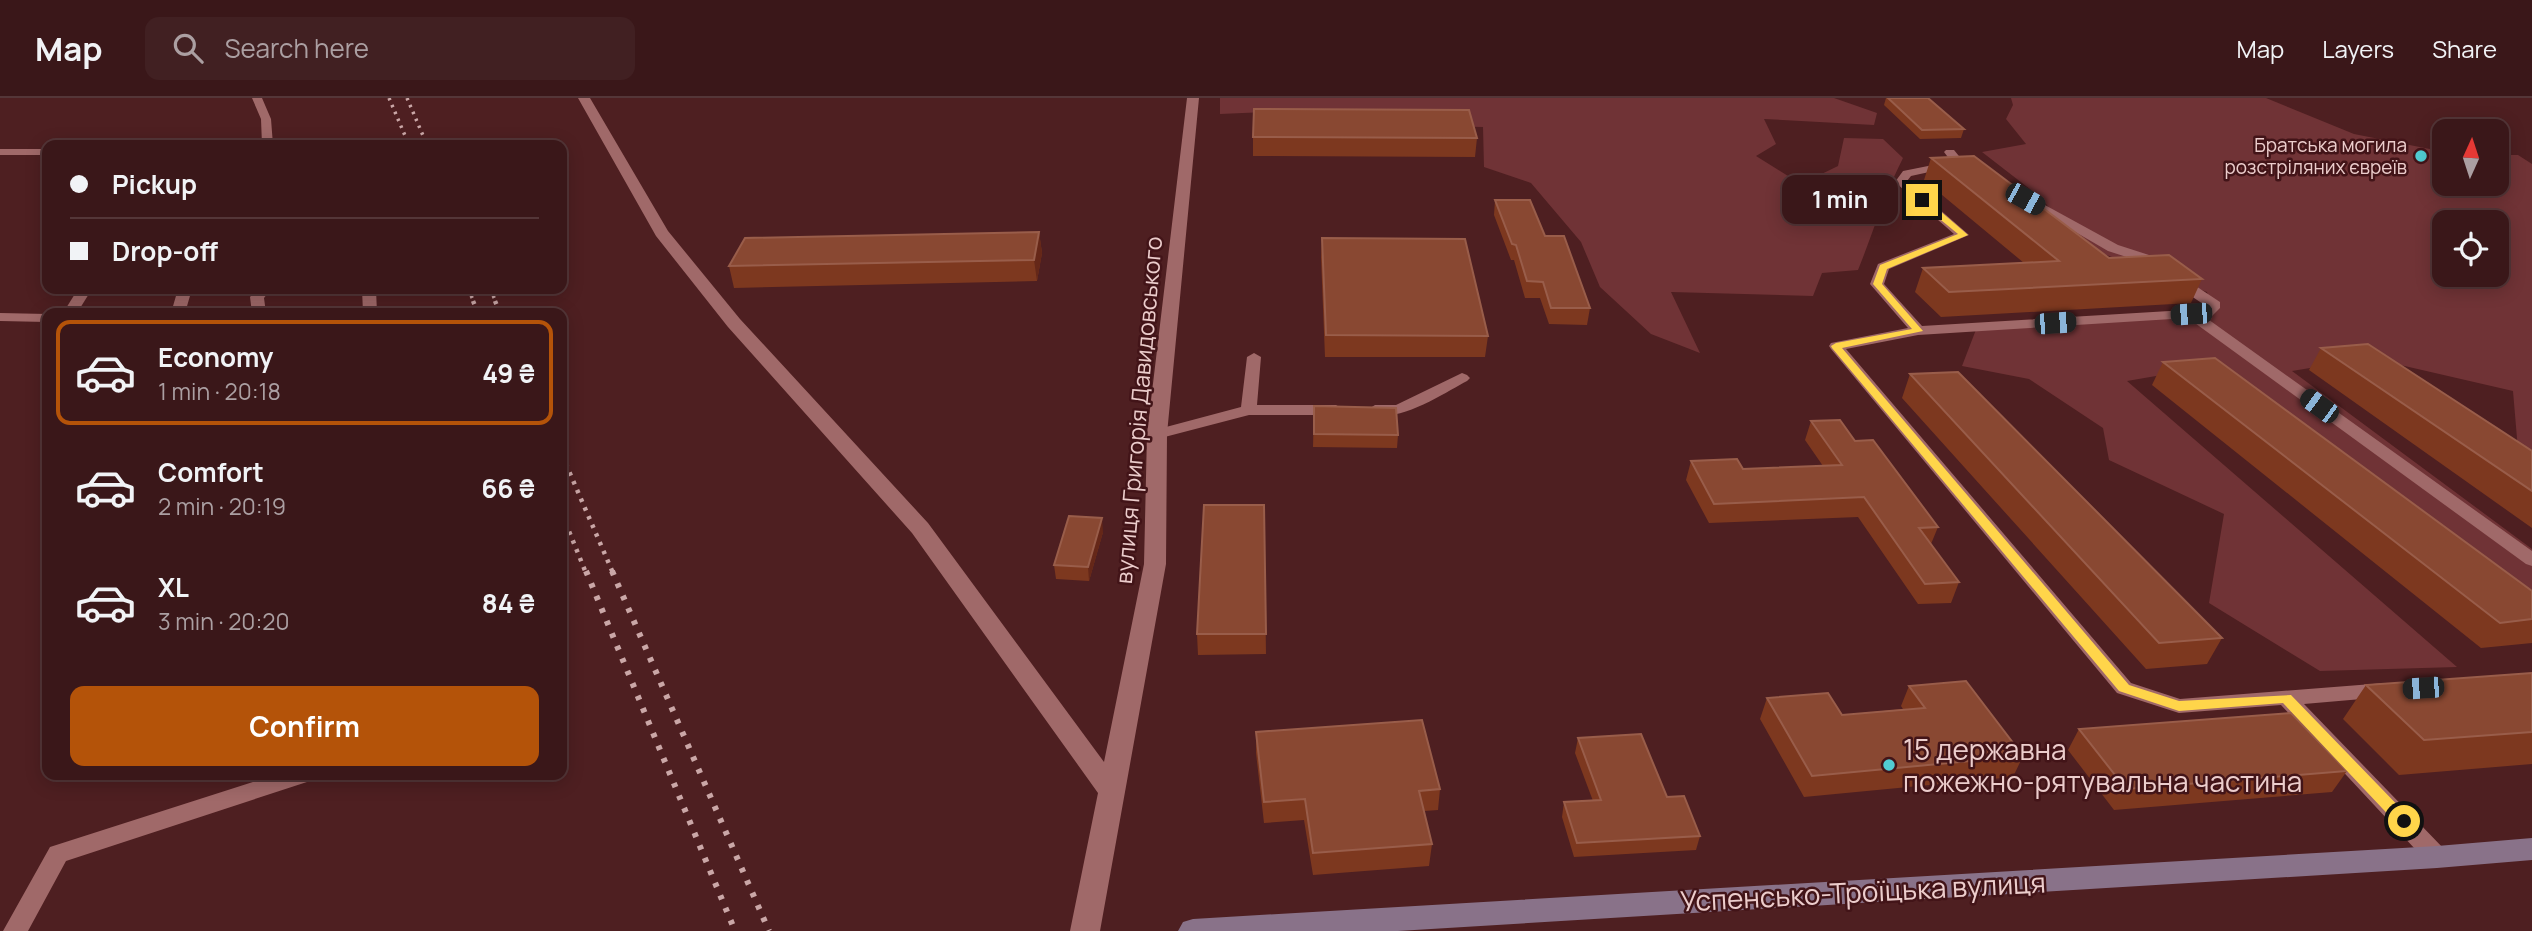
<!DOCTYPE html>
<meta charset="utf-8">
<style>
:root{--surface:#3a1719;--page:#412022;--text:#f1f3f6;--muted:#ab9fa2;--line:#543638;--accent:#b45309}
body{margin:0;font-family:Manrope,sans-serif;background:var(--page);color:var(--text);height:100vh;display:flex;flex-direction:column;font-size:26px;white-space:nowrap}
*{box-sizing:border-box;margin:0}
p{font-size:23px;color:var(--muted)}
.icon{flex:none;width:38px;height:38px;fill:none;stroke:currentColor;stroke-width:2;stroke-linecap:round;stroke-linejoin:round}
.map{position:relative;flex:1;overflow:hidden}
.panel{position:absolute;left:42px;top:210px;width:525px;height:472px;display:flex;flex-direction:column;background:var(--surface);border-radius:14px;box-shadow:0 4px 18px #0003,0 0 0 2px var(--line)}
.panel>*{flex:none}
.hud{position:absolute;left:42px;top:42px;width:525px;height:154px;border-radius:14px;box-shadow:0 4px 18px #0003,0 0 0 2px var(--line);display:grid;align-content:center;height:154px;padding:0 28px;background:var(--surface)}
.needle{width:46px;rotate:3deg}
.controls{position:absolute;left:2432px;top:21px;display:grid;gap:14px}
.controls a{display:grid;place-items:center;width:77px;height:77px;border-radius:14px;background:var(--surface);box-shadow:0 4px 18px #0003,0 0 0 2px var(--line);font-size:35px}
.end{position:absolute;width:32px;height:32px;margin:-16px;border:9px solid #ffd54a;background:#111;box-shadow:0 0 0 4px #111}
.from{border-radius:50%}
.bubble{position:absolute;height:49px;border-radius:14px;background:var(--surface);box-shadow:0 4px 18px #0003,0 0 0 2px var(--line);font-size:23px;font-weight:700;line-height:49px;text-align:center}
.car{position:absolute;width:21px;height:42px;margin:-21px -10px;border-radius:9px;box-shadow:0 0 5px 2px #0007;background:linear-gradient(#222 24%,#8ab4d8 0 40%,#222 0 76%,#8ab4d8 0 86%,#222 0)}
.hud b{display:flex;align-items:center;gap:24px;height:66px;font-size:26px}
.hud b+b{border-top:2px solid var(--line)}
.hud i{width:18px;height:18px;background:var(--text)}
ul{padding:12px 0 0;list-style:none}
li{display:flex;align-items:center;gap:21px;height:105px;margin:0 14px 10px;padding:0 14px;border:4px solid transparent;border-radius:14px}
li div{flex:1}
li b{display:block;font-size:26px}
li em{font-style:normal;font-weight:700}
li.current{border-color:var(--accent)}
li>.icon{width:63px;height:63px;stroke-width:1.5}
.button{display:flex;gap:14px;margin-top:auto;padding:14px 28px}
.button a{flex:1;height:80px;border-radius:14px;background:var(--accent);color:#fff;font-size:28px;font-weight:700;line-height:80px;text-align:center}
header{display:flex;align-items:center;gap:42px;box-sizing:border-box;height:98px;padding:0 35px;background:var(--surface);border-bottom:2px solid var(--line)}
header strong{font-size:33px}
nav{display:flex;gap:38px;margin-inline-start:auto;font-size:24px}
.search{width:490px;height:63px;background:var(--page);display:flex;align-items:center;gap:18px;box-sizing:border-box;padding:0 24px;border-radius:14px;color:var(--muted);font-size:26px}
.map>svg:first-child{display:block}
.green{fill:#703336;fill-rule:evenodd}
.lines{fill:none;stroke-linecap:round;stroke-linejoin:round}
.service{fill:#a06969;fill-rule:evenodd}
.minor{fill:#a06969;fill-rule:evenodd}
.secondary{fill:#897289;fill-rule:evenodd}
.rail-far2{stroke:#caa7a7;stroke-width:3.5;stroke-dasharray:2.5 5;stroke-linecap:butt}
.rail-far1{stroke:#caa7a7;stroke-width:4.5;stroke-dasharray:3.5 6;stroke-linecap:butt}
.rail{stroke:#caa7a7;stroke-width:6;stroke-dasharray:4.5 9;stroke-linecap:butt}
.wall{fill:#7d381f}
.shaded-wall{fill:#652718}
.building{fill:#894832;stroke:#995d4a;stroke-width:2}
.route{fill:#ffd54a}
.poi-dot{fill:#51ccd2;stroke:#421418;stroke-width:2.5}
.labels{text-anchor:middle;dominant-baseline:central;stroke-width:5;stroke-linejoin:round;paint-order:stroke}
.far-poi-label{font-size:19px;fill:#eccdcc;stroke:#421418;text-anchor:end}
.street-label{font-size:23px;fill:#eccdcc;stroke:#421418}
.near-poi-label{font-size:28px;fill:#eccdcc;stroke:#421418;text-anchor:start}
.near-street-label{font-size:28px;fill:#eccdcc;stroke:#421418}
</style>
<header>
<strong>Map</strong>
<div class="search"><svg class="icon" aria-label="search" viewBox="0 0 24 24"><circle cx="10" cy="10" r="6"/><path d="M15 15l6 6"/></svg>Search here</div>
<nav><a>Map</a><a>Layers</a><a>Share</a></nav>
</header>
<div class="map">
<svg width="2532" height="833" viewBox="0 0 2532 833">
<rect width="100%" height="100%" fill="#4e1f21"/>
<path class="green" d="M 1220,0 L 1834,0 L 1877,15 L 1874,27 L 1764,21 L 1776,46 L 1756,58 L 1801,86 L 1838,68 L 1844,40 L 1883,41 L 1903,60 C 1885,95 1873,135 1858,172 L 1822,175 L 1813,198 L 1671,194 L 1700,255 L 1651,236 L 1600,189 L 1581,144 L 1531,85 L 1484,69 L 1483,29 L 1302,25 L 1287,13 L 1220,16 Z
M 2011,0 L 2266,0 L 2354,36 L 2445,54 L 2445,86 L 2497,86 L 2497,57 L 2518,57 L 2532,66 L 2532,359 L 2518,352 L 2513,293 L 2370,260 L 2292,273 L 2532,451 L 2532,500 L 2214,268 L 2127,283 L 2457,569 L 2320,573 L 2209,505 L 2224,416 L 2109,362 L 2103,330 L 2029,281 L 1962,268 L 1977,229 L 2213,213 L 2207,194 L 2082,148 L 2040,99 L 1982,54 L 2026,46 L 2006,21 L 2013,7 ZM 2445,124 L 2497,124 L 2497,177 L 2445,177 Z"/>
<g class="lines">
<path class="service" d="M 252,0 L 262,0 L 271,21 L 273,47 L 262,47 L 261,21 Z
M 0,51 L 47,51 L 47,57 L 0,57 Z
M 1946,52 L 1954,52 L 1963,63 L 1976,70 L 1976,74 C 1962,76 1952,65 1944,54 Z
M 1948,64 L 1952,65 L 1952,69 L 1911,78 L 1907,83 L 1969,137 L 1889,171 L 1884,186 L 1922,228 L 2203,211 L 2206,208 L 2139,163 L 2108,153 L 2024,104 L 2034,101 L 2118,147 L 2149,157 L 2220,204 L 2220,210 L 2212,218 L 2205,219 L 2532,453 L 2532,468 L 2526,466 L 2188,220 L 1918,237 L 1846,251 L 2131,585 L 2180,601 L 2385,585 L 2392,587 L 2395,592 L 2392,597 L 2385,599 L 2304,606 L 2445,752 L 2449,759 L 2445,766 L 2437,768 L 2429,766 L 2281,607 L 2179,615 L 2117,595 L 1831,251 L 1829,248 L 1831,245 L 1908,230 L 1870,186 L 1878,166 L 1954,136 L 1895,84 L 1903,73 Z
M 78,191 L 92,191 L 77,215 L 63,215 Z
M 178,191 L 192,191 L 185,215 L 171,215 Z
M 257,191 L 271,191 L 264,200 L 266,215 L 252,215 L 250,199 Z
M 362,191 L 376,191 L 377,215 L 363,215 Z
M 0,215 L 47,216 L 47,224 L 0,223 Z
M 1254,255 L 1261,259 L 1257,307 L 1336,307 L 1344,312 L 1336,317 L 1249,317 L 1157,341 L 1151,339 L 1149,336 L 1151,333 L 1241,309 L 1247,259 Z
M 1462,275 L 1467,277 L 1470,280 L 1467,283 C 1446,294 1389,332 1367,312 L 1375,307 L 1396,307 Z
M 275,677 L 313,677 L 310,683 L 66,763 L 28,833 L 3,833 L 50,749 Z"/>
<path class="minor" d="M 578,0 L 590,0 L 668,133 L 740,221 L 928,425 L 1104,664 L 1144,466 L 1147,336 L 1187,0 L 1199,0 L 1167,336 L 1166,466 L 1100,833 L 1070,833 L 1098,695 L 912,435 L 728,229 L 656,138 Z"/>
<path class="secondary" d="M 2532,740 L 2532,762 L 2437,770 L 1398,833 L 1178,833 L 1183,824 L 1193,821 L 2437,748 Z"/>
<path class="rail-far2" d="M 389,0 L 409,47
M 407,0 L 427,47
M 468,191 L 474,204
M 490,191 L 496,204"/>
<path class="rail-far1" d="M 473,203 L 478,215
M 495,203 L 500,215
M 562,357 L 613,475
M 562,416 L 586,475"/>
<path class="rail" d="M 586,473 L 735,833
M 612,473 L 769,833"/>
</g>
<path class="wall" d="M 1886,0 L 1928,0 L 1964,31 L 1961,40 L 1920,41 L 1884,7 Z
M 1253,39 L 1477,40 L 1475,59 L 1253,58 Z
M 1931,60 L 2109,160 L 2202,181 L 2191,205 L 1941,219 L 1915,194 L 1923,170 L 2024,165 L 1924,82 Z
M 1495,102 L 1545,138 L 1590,210 L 1587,227 L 1549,226 L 1540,200 L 1525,200 L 1514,162 L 1511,162 L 1494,117 Z
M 1039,134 L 1042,155 L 1037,183 L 734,190 L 729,168 Z
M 1322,140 L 1488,238 L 1485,259 L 1325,259 L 1321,160 Z
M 2321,250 L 2532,353 L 2532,430 L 2309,272 Z
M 2163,264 L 2532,493 L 2532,545 L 2481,550 L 2152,287 Z
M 1910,276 L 2222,540 L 2207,566 L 2146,571 L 1902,300 Z
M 1314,308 L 1398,337 L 1397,350 L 1313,349 Z
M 1811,323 L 1855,343 L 1938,429 L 1931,446 L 1959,484 L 1951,505 L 1918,506 L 1858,419 L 1709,425 L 1686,382 L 1691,363 L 1743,371 L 1823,368 L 1805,342 Z
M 1264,407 L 1266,556 L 1198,557 L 1197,536 Z
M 1103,434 L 1089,483 L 1056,481 L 1054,467 Z
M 2532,575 L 2532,666 L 2399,677 L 2343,621 L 2366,587 Z
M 1909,588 L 2023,658 L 2013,679 L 1804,699 L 1760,621 L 1767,600 L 1842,617 L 1903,611 L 1901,608 Z
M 2079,631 L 2347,673 L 2332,694 L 2114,712 L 2068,652 Z
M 1256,634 L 1440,691 L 1438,712 L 1424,713 L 1432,746 L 1429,768 L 1313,777 L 1304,722 L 1264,725 L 1256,655 Z
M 1578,640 L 1667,699 L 1700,738 L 1696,752 L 1574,759 L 1562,719 L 1564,704 L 1593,703 L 1575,655 Z"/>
<path class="shaded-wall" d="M 1039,134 L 1042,155 L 1037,183 L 1034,162 Z
M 1102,420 L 1103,434 L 1089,483 L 1088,469 Z"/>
<path class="building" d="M 1888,0 L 1928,0 L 1964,31 L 1922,32 Z
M 1254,11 L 1469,12 L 1477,40 L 1253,39 Z
M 1974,58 L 2109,160 L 2169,157 L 2202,181 L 1949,194 L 1923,170 L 2059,163 L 1931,60 Z
M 1495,102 L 1530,102 L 1545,138 L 1564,138 L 1590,210 L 1551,210 L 1543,184 L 1527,183 L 1516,147 L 1512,146 Z
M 1039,134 L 1034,162 L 729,168 L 745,140 Z
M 1322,140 L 1465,141 L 1488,238 L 1326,237 Z
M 2368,246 L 2532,353 L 2532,393 L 2321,250 Z
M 2215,260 L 2532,493 L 2532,521 L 2500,525 L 2163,264 Z
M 1958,274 L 2222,540 L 2159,545 L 1910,276 Z
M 1314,308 L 1396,310 L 1398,337 L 1314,336 Z
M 1840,322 L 1855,343 L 1873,342 L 1938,429 L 1919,430 L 1959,484 L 1925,486 L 1864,399 L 1714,406 L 1691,363 L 1737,361 L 1743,371 L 1842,367 L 1811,323 Z
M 1204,407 L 1264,407 L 1266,536 L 1197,536 Z
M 1069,418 L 1102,420 L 1088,469 L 1054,467 Z
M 2532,575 L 2532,634 L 2424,642 L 2366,587 Z
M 1966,583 L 2023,658 L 1812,678 L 1767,600 L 1828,595 L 1842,617 L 1925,610 L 1909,588 Z
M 2291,615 L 2347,673 L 2126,691 L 2079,631 Z
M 1422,622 L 1440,691 L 1419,693 L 1432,746 L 1313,755 L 1305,701 L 1264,704 L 1256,634 Z
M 1641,636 L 1667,699 L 1684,698 L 1700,738 L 1577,745 L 1564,704 L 1601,702 L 1578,640 Z"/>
<path class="route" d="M 1919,100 L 1925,100 L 1968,137 L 1887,171 L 1882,186 L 1923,233 L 1842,250 L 2129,587 L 2179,603 L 2291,597 L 2409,719 L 2411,723 L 2409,727 L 2398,727 L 2283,605 L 2179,613 L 2119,593 L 1832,250 L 1831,248 L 1836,245 L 1912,231 L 1873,186 L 1880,167 L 1958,136 L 1919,104 Z"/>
<g class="poi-dot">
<circle cx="2421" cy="58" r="7"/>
<circle cx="1889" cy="667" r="7"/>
</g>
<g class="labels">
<g class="far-poi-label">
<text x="2407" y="47">Братська могила<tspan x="2407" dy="22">розстріляних євреїв</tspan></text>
</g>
<g class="street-label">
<text transform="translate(1138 312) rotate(-85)">вулиця Григорія Давидовського</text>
</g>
<g class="near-poi-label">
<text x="1903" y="651">15 державна<tspan x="1903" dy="32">пожежно-рятувальна частина</tspan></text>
</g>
<g class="near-street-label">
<text transform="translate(1863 793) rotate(-3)">Успенсько-Троїцька вулиця</text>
</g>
</g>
</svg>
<div class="controls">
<a><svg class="needle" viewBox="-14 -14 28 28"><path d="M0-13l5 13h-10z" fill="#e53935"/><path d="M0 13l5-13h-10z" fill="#ab9fa2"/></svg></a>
<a><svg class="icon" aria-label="locate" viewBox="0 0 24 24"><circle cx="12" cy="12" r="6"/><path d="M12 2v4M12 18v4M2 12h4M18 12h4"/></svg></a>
</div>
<i class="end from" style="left:2404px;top:723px"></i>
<i class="end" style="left:1922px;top:102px"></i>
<div class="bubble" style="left:1782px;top:77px;width:116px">1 min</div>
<i class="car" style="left:2025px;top:101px;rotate:119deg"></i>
<i class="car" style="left:2191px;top:216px;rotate:266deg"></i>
<i class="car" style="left:2055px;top:225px;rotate:86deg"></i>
<i class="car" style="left:2319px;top:308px;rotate:306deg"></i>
<i class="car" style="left:2423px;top:590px;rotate:266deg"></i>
<div class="hud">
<b><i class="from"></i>Pickup</b>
<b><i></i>Drop-off</b>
</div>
<section class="panel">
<ul>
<li class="current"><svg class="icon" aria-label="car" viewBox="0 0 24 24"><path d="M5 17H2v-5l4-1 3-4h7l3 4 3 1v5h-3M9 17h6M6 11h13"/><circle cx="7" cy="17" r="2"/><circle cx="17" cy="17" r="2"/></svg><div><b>Economy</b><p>1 min · 20:18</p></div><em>49 ₴</em></li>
<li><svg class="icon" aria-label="car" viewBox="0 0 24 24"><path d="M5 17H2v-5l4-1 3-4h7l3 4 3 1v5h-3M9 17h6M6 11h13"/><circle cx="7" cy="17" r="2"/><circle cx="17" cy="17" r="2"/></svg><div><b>Comfort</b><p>2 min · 20:19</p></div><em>66 ₴</em></li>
<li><svg class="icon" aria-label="car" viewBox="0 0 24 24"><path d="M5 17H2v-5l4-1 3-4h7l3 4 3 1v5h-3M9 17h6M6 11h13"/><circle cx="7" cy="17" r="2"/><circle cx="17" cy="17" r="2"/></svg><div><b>XL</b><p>3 min · 20:20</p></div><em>84 ₴</em></li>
</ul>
<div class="button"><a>Confirm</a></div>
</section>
</div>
